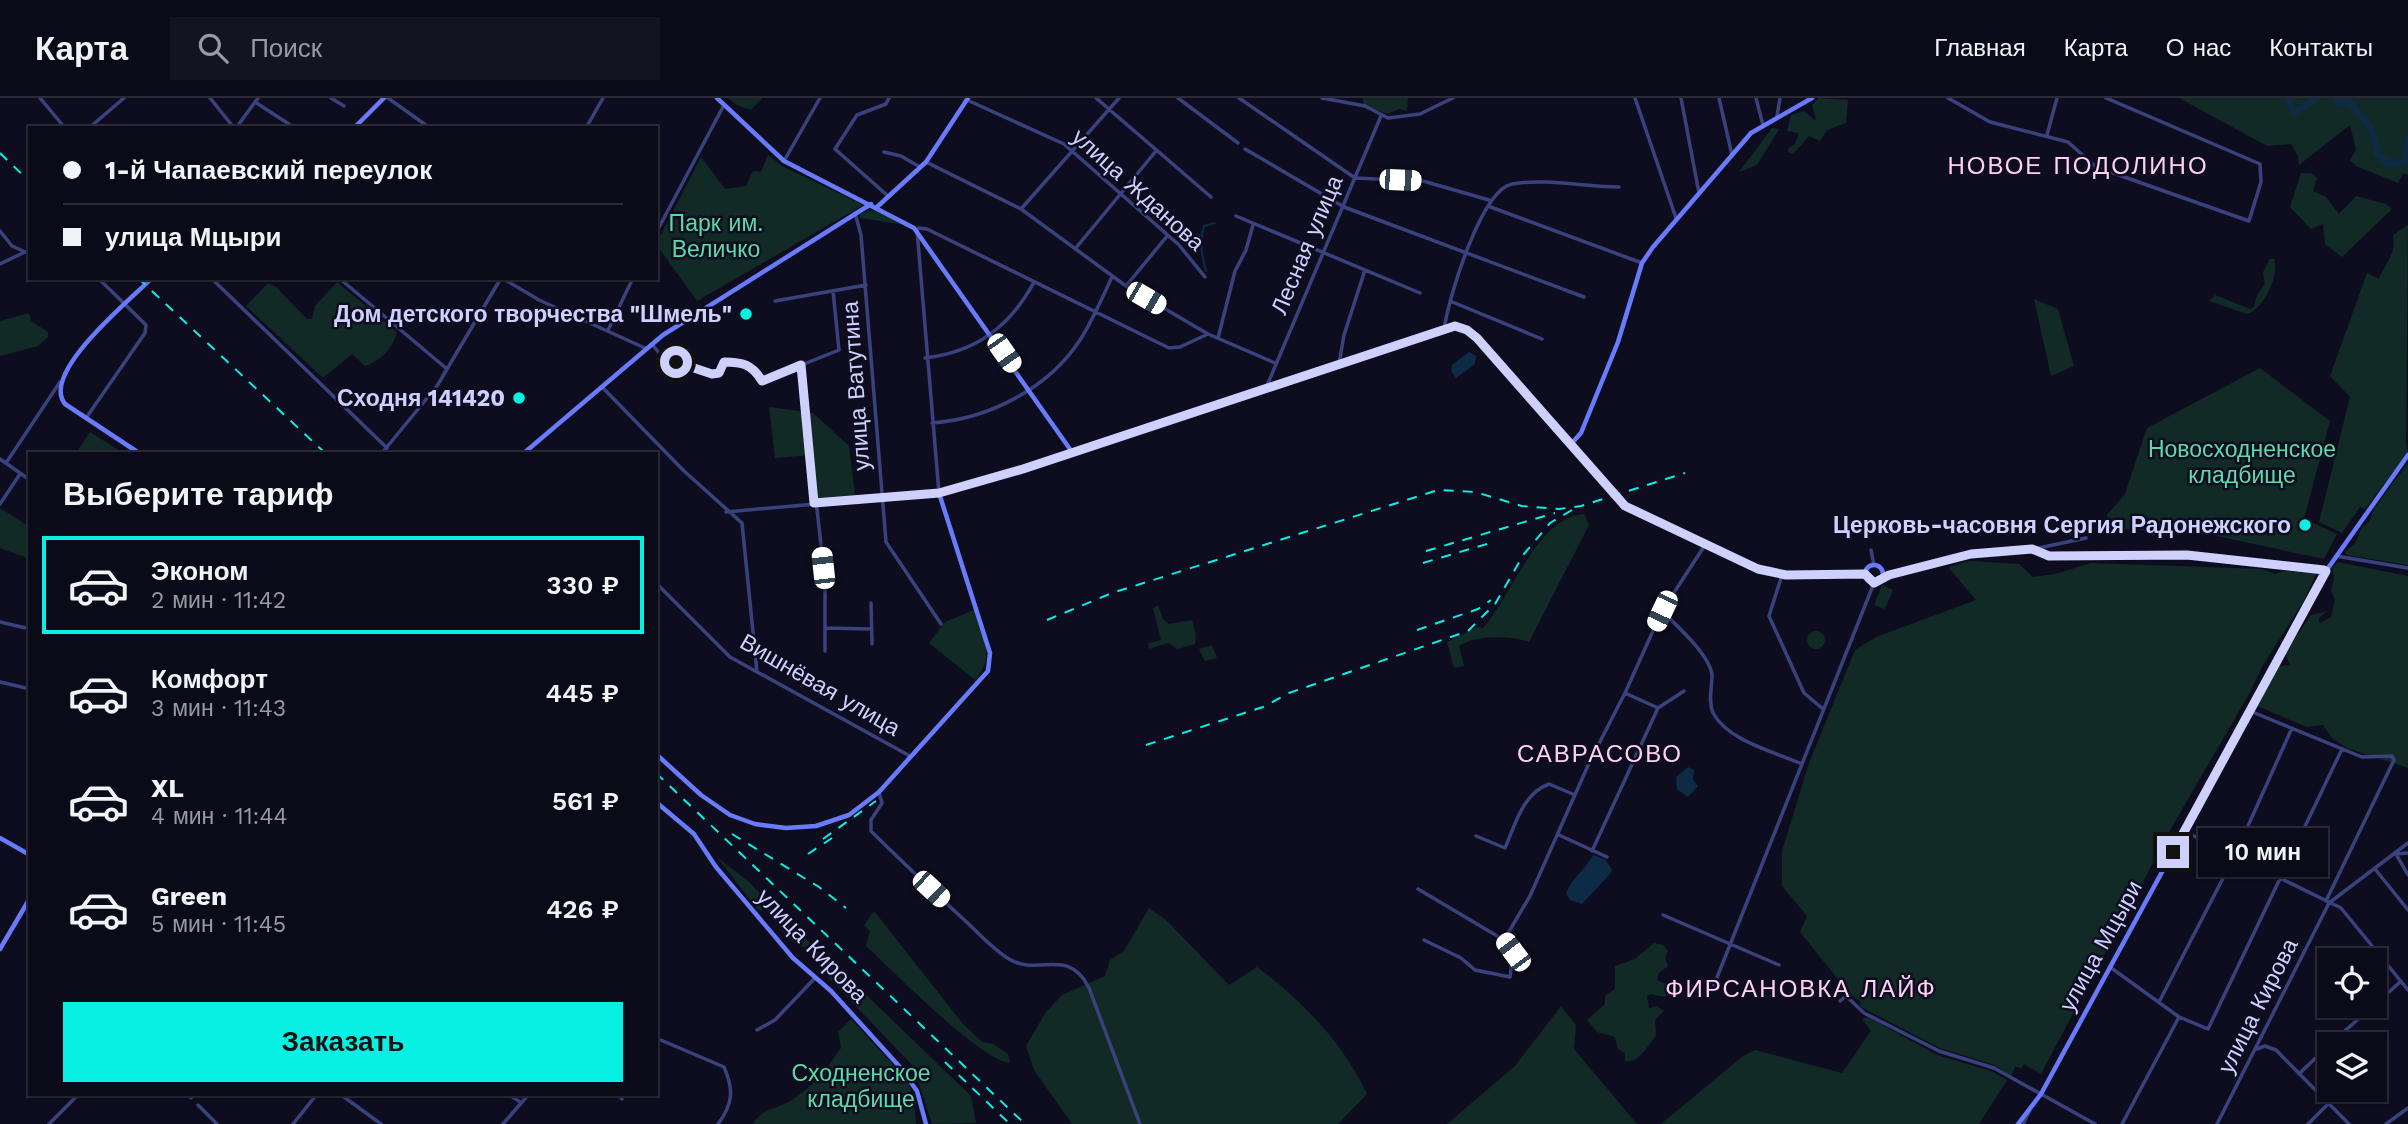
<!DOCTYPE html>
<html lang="ru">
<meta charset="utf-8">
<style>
:root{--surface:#0a0a18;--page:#131321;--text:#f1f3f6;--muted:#999aa2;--line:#2a2b37;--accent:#06f1e3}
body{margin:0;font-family:"Work Sans",sans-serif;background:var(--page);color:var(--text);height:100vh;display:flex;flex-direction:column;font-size:26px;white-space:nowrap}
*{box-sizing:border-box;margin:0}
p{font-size:23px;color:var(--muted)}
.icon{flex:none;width:38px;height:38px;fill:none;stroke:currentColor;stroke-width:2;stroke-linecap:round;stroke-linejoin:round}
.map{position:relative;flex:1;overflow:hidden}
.side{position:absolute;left:28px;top:354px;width:630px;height:644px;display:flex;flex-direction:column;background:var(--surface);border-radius:0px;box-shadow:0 2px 5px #0004,0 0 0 2px var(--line)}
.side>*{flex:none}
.top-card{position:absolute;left:28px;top:28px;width:630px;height:154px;border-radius:0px;box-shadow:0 2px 5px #0004,0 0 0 2px var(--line);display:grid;align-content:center;height:154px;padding:0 35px;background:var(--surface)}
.fabs{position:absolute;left:2317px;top:850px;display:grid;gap:14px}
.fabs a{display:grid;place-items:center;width:70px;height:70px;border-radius:0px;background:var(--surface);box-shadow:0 2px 5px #0004,0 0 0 2px var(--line);font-size:35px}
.end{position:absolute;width:32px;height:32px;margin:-16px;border:9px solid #ced0fe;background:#111;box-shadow:0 0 0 4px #111}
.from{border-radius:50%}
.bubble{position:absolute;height:49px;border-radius:0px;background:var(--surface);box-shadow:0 2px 5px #0004,0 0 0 2px var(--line);font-size:23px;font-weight:600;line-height:49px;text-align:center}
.car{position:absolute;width:21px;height:42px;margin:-21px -10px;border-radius:9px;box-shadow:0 0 5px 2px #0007;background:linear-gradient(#fff 24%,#345 0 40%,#fff 0 76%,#345 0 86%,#fff 0)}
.top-card b{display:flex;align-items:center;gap:24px;height:66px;font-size:26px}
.top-card b+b{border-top:2px solid var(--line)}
.top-card i{width:18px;height:18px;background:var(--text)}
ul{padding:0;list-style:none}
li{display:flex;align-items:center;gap:21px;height:98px;margin:0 14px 10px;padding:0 21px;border:4px solid transparent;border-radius:0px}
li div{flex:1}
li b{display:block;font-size:26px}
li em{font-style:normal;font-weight:600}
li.on{border-color:var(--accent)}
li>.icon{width:63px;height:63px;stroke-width:1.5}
h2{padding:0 35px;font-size:32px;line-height:84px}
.cta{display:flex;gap:14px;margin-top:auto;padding:14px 35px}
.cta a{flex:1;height:80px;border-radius:0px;background:var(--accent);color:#111;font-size:28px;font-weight:600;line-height:80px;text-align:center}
header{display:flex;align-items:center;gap:42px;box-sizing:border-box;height:98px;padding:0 35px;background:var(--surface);border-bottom:2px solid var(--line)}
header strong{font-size:33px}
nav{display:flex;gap:38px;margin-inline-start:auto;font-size:24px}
.search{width:490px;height:63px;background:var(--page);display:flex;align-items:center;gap:18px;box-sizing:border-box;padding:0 24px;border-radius:0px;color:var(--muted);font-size:26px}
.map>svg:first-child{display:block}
.green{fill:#112a25}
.water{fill:#0d2b44}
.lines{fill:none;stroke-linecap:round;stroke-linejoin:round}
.stream{stroke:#0d2b44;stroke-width:2}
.river{stroke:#0d2b44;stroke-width:7}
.street{stroke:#3a427e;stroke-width:3.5}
.secondary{stroke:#687bfb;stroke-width:4.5}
.rail{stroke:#06f1e3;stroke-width:2;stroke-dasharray:10 9;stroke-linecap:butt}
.route{stroke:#ced0fe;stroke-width:9}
.poi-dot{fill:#06f1e3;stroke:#0e0d20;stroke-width:2.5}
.labels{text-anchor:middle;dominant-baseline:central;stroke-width:5;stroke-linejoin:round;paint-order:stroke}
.street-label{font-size:23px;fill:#ced0fe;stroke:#0e0d20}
.park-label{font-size:23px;fill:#5cdba7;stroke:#0e0d20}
.poi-label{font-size:23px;font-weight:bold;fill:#ced0fe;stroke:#0e0d20;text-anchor:end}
.neighbourhood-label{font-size:24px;letter-spacing:2px;fill:#fed0f4;stroke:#0e0d20}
</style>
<header>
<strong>Карта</strong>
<div class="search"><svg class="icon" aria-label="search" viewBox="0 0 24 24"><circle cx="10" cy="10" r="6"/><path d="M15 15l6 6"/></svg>Поиск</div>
<nav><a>Главная</a><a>Карта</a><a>О нас</a><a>Контакты</a></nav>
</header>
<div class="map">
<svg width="2408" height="1026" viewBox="0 0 2408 1026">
<rect width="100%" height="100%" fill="#0e0d20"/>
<path class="green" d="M 728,0 L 762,0 L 751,12 L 737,7 Z
M 1363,0 L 1408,0 L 1407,13 L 1399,11 L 1387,16 L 1363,6 Z
M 1819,0 L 1848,2 L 1846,25 L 1827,32 L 1820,43 L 1809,38 L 1793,56 L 1789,55 L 1788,51 L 1795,46 L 1799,35 L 1787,33 L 1791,17 L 1804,13 L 1816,23 L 1812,7 Z
M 2179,0 L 2408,0 L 2408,77 L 2403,75 L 2398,85 L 2356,68 L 2350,62 L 2356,52 L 2350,27 L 2299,67 L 2298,58 L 2291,46 L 2267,48 Z
M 1772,30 L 1779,31 L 1757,67 L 1739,74 Z
M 768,57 L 782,68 L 863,107 L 697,203 L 656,146 L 701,59 L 725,91 L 746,88 L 753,73 L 761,74 Z
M 2301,75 L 2311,75 L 2317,80 L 2313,93 L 2326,99 L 2339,116 L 2356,98 L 2386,106 L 2392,111 L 2342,159 L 2325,146 L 2323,126 L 2311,131 L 2290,109 Z
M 867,113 L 875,113 L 906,127 L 860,120 L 860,116 Z
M 2408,127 L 2406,347 L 2408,354 L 2365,411 L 2360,409 L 2342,435 L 2319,424 L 2350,299 L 2330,278 L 2367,175 L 2379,181 C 2384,166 2397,157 2393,137 Z
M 2270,161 L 2274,161 C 2280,177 2263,212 2247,216 L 2209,203 L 2215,197 L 2250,211 L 2254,209 L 2257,197 L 2265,186 L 2263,174 Z
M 337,184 L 397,234 C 393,250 381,263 365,268 L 352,256 L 323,280 L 246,208 L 268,185 L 276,189 L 307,221 L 312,221 L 315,208 Z
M 2034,201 L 2058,211 L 2074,268 L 2051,278 Z
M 29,215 L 31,223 L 48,234 L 48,239 L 38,248 L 0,258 L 0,223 Z
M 2260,270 L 2330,323 L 2304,421 L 2337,436 L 2324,461 L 2207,436 L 2106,430 L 2107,417 L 2125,396 L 2147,330 Z
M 769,309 L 813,315 L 849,348 L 855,397 L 816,402 L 811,357 L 775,360 Z
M 90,334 L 123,355 L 76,355 Z
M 2408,365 L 2408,467 L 2347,457 L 2345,454 L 2355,446 L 2362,429 L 2369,424 L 2375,409 Z
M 0,410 L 30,429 L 30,461 L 0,450 Z
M 1584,416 L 1589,427 L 1529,544 C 1512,537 1474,537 1459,548 L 1464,568 L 1454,570 L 1447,544 L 1477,529 L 1483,530 C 1511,499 1538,418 1584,416 Z
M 1970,463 L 2019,466 L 2033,479 L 2055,476 L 2091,465 L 2262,471 L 2275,476 L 2283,473 L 2317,475 L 2303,504 L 2263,567 L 2249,596 L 2173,727 L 2041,976 L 2024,966 L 2021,970 L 2015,969 L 2011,978 L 1995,967 L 1940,950 L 1861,909 L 1860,903 L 1850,896 L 1800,834 L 1807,818 L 1782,788 L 1782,753 L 1809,665 L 1855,552 L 1876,539 L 1976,502 L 1948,469 Z
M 2337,464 L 2408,478 L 2408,670 L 2347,650 L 2332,640 L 2323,627 L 2307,629 L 2257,608 L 2278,568 L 2290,567 L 2285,555 L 2311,517 L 2327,513 L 2318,521 L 2320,525 L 2331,519 L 2335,502 L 2331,493 L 2334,479 L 2332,470 Z
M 1882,487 L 1893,492 L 1885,511 L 1874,507 Z
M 1158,507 L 1163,521 L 1169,526 L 1192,522 L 1196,536 L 1195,546 L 1178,551 L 1168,545 L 1149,551 L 1148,545 L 1161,542 L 1153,510 Z
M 974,512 C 983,538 996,559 975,582 L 929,545 L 945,524 Z
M1807 542a9 9 0 1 1 18 0a9 9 0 1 1-18 0Z
M 1212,547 L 1217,560 L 1205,563 L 1199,551 Z
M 717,759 L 749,784 L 814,849 C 794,855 778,826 768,812 L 758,812 Z
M 1149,810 L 1166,822 L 1229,887 L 1257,869 C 1302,902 1343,945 1367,996 L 1338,1026 L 1072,1026 L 1034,972 L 1026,948 L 1046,914 L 1062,897 L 1105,878 L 1110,862 L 1124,853 Z
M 874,813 L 963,926 L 982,944 L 993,946 L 1008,956 L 1010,965 C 980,962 892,872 866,848 L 870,833 L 864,827 Z
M 1654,845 L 1663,847 L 1668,853 L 1665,860 L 1668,868 L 1659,875 L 1657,882 L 1669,887 L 1672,894 L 1665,899 L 1650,896 L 1647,898 L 1649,910 L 1657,908 L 1664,913 L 1655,922 L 1656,938 C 1647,948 1640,965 1625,963 L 1625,955 L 1618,951 L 1615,939 L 1597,934 L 1587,922 L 1605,906 L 1605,898 L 1615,891 L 1615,868 L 1635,861 Z
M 829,861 L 971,998 L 976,1025 L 932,1026 L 913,968 L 827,878 L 818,862 Z
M 1561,908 L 1576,927 L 1574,951 L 1637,1026 L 1447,1026 L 1515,968 Z
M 1868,919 L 1937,957 L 1991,973 L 2007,982 L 1979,1026 L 1661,1026 L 1743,958 L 1755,952 L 1842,975 L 1871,933 L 1862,921 Z
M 851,921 L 907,982 L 914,1002 L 916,1026 L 753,1026 C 762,1010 775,1012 790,1003 C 811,991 827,970 841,950 L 838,934 Z"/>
<path class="water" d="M 1469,254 L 1476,258 L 1475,266 L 1456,280 L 1451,273 L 1452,267 Z
M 1688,669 L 1694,672 L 1693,682 L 1698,688 L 1688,699 L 1677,691 L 1676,679 Z
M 1593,757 L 1605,761 L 1612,772 L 1610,776 L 1582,806 L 1570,802 L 1566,795 C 1572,780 1585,772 1593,757 Z"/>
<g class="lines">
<path class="stream" d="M 1206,173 C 1202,158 1199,143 1204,128 L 1215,125"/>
<path class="river" d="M 2288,0 L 2292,12 L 2296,14 L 2316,0
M 2336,0 L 2339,6 L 2348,3 C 2364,19 2377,33 2377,56 L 2389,66 L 2406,63 L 2408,41"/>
<path class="street" d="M 40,0 L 65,30
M 210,0 L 234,30
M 331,0 L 344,8
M 388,0 L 430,30
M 1096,0 L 1211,99
M 1178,0 L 1238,45
M 1239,0 L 1355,80 L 1423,83 L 1489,102
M 1322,0 L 1365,8 L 1388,20 L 1420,16 L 1453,0
M 1635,0 L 1676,120
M 1681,0 L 1699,95
M 1719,0 L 1732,57
M 1756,0 L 1763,27
M 1948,0 L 1990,24 L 2068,44 L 2096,69 L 2249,123 L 2261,84 L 2260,66 L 2106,0
M 967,2 L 1064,46 L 1179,147 L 1205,179
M 255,4 L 295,30
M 1777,18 L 1780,0
M 89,30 L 124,0
M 236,30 L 258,0
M 586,30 L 603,0
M 2047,37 L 2057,0
M 1245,51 L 1344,109 L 1584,199
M 884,54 L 901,58 L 920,69
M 784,63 L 820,0
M 926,64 L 1021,111 L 1126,188 L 1208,236 L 1275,265
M 888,98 L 835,51 L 857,17 L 886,6 L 889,0
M 1488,108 L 1642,165
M 1021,111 L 1119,0
M 855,115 L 861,137 L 886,444 L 941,526
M 1236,118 L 1420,195
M 0,133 L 12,148 L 30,156
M 656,135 L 724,7
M 1075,151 L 1156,53
M 0,166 L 25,154
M 211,180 L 387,350
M 339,180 L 447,271
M 502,180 L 539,202 L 647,251
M 1126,188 L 1168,137
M 775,203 L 866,187
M 1450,203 L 1542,241
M 608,232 L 633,180
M 1444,232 C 1448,201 1481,92 1512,86 C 1547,80 1584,89 1619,89
M 1218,240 L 1235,173 L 1246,152 L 1253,127
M 652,246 L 663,260 L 712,276 L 719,275 L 724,264 C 742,264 752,266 762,283 L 839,252 L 833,193
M 925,260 C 976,254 1009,229 1033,186
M 1339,266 L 1344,237 L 1365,172
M 801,267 L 825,483 L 825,553
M 602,289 L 684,373 L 742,425 L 757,574
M 1266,290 L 1381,18
M 86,320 L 145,235 L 146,227 L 98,180
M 932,325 C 988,321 1048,291 1080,242 C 1093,222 1102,200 1112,179
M 382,355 L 437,288 L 501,180
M 0,361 L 30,382
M 6,365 L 60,284
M 0,406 L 20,376
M 726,414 L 939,395 L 917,132 L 919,130 L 927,131 L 1169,250 L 1180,249 L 1208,236
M 2034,451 L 2086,440
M 1871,452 L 1874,467
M 2336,458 L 2408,470
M 1782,477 L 1769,518 L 1804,595 L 1823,611
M 656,485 L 730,559 L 910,658
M 871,505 L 872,546
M 1662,513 C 1676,527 1710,557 1712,577 C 1712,589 1708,603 1713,615 C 1728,643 1775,654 1802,666
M 0,524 L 30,531
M 825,530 L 871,531
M 0,584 L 30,591
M 1625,595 L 1658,610
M 2250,613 L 2362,659 L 2392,658 L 2394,662 L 2326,803
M 879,694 L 882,705 L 871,722 L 871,733 C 900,762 930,790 960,818 C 976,832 991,850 1009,861 C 1039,879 1068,848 1089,890 L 1140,1026
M 2184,733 L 2341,810 L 2408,892
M 1559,737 L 1607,759
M 1476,738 L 1505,750 C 1515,727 1523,695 1549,686 L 1575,697
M 1592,753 L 1658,610 L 1684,593
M 2408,755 L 2396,756 L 2408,777
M 2375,771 L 2408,812
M 1418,791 L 1504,842 L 1530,798 L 1590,663 L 1625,595 L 1662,513 L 1705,447
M 1663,817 L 1779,867
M 1424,842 L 1461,860 L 1475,872 L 1510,879 L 1513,854 L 1504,842
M 2110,869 L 2179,919 L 2208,931 L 2342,651
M 1714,887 L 1874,485
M 1840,903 L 1846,898 L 1864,915 L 1939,953 L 1994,970 L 2095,1026
M 2159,904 L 2234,759 L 2292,630
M 2375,907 L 2401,883
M 757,932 L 775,922 L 815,880
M 656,940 L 724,969 C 734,992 733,1006 718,1026
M 2329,947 L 2373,908
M 2257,951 L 2265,948 L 2276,952 L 2349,1026
M 2299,976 L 2329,947
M 186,996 L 191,1000
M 340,996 L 381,1026
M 508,996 L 520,1004
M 617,996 L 622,1001
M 198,1007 L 217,1026
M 49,1026 L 79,996
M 293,1026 L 317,996
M 503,1026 L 529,996
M 2023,1026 L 2030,1012
M 2122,1026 L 2179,919
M 2217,1026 L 2329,805 L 2408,745
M 2308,1026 L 2328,1006
M 2386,1026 L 2408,1010"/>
<path class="secondary" d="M 717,0 L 784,63 L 914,130 L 1072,354
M 354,30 L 384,0
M 877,109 L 926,64 L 968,0
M 1571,346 L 1581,335 L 1618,244 L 1642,165 L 1653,149 L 1751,35 L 1812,0
M 139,355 L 65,306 C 40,275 130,202 152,180
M 524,355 L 663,237 L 871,106
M1865 476a9 9 0 1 1 18 0a9 9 0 1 1-18 0Z
M 1881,482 L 1889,477 L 1971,456 L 2032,451 L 2049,458 L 2187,457 L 2311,469 L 2326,473
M 656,656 L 701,697 L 730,717 L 755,726 L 786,730 L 816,728 L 849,717 L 879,694 L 988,573 L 990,555 L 939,395 L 1023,371 L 1455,228 L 1467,232 L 1477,240 L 1625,408 L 1758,471 L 1786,477 L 1865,476
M 656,704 L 694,736 L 716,769 L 793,860 L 831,893 L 899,968 L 917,993 L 926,1026
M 0,740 L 30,757
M 0,851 L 30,800
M 2018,1026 L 2041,996 L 2326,473 L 2408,357"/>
<path class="rail" d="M 0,55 L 30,84
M 138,180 L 325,355
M 1426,453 L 1555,415
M 1423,465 L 1490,445
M 1047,522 L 1112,495 L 1438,392 L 1475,394 L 1522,408 L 1559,411 L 1581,408 L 1685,375
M 1417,532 L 1478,511 L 1491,502
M 1146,647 L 1263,609 L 1289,595 L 1468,533 L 1495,506 L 1524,456 L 1550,425 L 1572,412
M 656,675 L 1025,1026
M 732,736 L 819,789 L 846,810
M 823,741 L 876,703
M 808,756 L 832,740
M 945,964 L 1010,1026"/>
</g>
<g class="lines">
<path class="route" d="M 676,264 L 712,276 L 719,275 L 724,264 C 742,264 752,266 762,283 L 801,267 L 814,405 L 939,395 L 1023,371 L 1455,228 L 1467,232 L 1477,240 L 1625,408 L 1758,471 L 1786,477 L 1865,476 L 1874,485 L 1889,477 L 1971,456 L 2032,451 L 2049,458 L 2187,457 L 2324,472 L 2326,473 L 2173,754"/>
</g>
<g class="poi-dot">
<circle cx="746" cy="216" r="7"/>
<circle cx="519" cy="300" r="7"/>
<circle cx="2305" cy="427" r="7"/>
</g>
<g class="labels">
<g class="street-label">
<text transform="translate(1138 92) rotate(42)">улица Жданова</text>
<text transform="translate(1307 147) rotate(-67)">Лесная улица</text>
<text transform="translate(856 288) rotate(-94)">улица Ватутина</text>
<text transform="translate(820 587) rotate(30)">Вишнёвая улица</text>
<text transform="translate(812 848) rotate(46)">улица Кирова</text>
<text transform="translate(2101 848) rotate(-61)">улица Мцыри</text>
<text transform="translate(2258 908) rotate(-63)">улица Кирова</text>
</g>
<g class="park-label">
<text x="716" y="125">Парк им.<tspan x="716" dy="26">Величко</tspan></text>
<text x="2242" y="351">Новосходненское<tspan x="2242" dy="26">кладбище</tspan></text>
<text x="861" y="975">Сходненское<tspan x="861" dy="26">кладбище</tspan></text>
</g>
<g class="poi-label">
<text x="732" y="216">Дом детского творчества "Шмель"</text>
<text x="505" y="300">Сходня 141420</text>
<text x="2291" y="427">Церковь-часовня Сергия Радонежского</text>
</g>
<g class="neighbourhood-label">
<text x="2078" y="68">НОВОЕ ПОДОЛИНО</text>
<text x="1600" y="656">САВРАСОВО</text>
<text x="1801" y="891">ФИРСАНОВКА ЛАЙФ</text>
</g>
</g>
</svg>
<div class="fabs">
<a><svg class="icon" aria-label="locate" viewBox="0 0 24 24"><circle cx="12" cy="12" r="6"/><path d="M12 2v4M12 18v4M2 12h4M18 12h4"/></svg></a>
<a><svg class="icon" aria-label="layers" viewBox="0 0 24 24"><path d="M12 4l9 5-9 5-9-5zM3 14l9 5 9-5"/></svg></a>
</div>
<i class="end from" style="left:676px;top:264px"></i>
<i class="end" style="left:2173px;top:754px"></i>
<div class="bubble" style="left:2198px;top:730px;width:130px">10 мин</div>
<i class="car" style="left:1400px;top:82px;rotate:92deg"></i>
<i class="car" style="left:1146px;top:200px;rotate:120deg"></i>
<i class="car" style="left:1004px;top:255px;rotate:145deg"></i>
<i class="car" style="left:823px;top:470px;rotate:354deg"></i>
<i class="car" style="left:1662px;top:513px;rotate:205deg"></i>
<i class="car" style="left:931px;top:791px;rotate:133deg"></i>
<i class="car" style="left:1513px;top:854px;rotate:323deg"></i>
<div class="top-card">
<b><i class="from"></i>1-й Чапаевский переулок</b>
<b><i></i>улица Мцыри</b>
</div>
<section class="side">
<h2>Выберите тариф</h2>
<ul>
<li class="on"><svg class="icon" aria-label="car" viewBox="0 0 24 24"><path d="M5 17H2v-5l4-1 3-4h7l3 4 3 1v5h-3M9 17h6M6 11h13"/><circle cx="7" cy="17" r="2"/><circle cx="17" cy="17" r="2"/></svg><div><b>Эконом</b><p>2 мин · 11:42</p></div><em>330 ₽</em></li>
<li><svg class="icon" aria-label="car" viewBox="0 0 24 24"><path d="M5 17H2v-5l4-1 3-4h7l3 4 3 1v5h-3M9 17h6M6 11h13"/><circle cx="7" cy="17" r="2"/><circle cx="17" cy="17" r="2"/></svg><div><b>Комфорт</b><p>3 мин · 11:43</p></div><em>445 ₽</em></li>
<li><svg class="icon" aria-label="car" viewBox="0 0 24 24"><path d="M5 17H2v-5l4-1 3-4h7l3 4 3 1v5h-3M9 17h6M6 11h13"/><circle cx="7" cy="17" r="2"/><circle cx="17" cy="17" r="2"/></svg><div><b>XL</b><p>4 мин · 11:44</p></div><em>561 ₽</em></li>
<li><svg class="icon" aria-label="car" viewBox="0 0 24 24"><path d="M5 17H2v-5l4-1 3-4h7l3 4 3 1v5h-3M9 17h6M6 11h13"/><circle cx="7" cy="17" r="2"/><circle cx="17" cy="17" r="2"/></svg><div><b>Green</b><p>5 мин · 11:45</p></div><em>426 ₽</em></li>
</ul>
<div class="cta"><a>Заказать</a></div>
</section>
</div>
